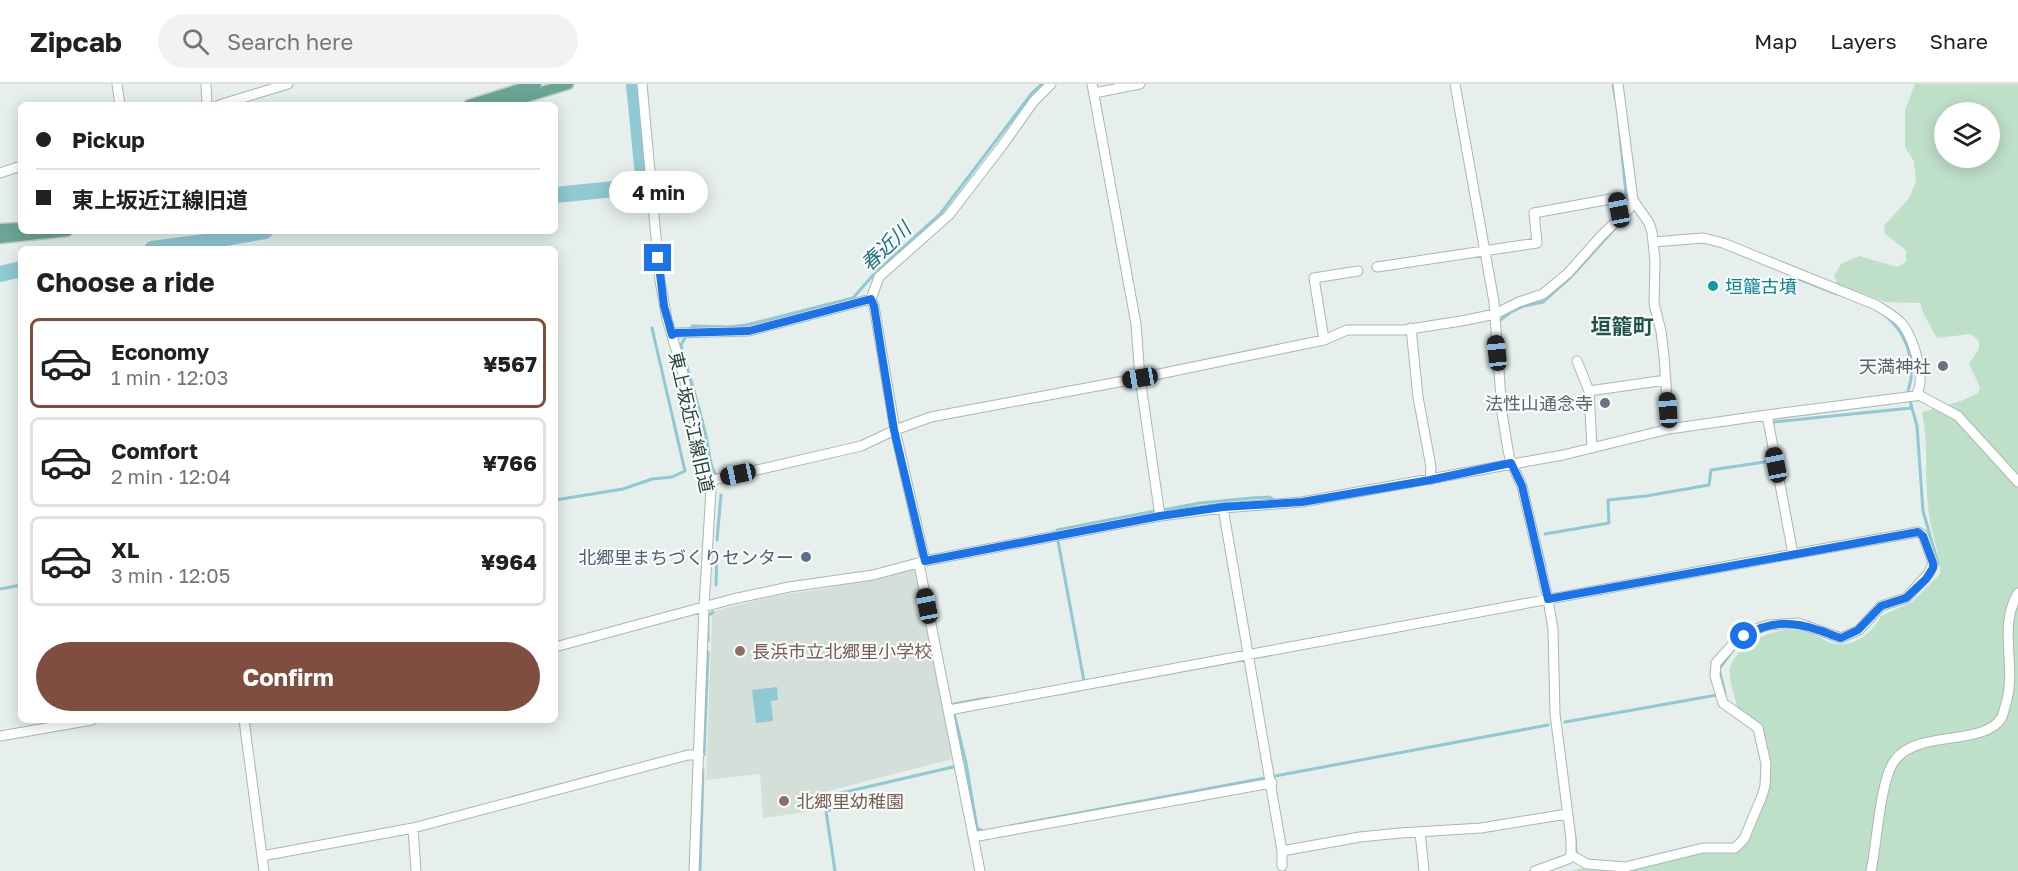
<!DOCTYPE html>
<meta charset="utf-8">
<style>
:root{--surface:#fff;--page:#f2f2f2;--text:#202124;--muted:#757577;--line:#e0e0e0;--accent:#7f4e3f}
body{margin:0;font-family:"Golos Text","Noto Sans JP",sans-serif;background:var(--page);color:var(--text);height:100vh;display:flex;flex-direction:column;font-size:22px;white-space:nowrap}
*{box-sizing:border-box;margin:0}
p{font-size:20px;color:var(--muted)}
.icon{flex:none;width:33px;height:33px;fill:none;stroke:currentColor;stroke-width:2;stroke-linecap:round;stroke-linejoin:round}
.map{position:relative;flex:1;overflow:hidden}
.panel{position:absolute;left:18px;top:162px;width:540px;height:477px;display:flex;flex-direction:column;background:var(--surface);border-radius:9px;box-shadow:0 3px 15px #0003}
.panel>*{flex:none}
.top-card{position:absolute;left:18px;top:18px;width:540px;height:132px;border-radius:9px;box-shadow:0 3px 15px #0003;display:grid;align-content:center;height:132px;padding:0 18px;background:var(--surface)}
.tools{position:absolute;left:1934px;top:18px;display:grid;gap:12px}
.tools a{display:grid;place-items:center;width:66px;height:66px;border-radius:50%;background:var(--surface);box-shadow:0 3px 15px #0003;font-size:30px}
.end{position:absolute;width:27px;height:27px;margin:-14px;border:8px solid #1a73e8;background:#fff;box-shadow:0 0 0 3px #fff}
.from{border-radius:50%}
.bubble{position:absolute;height:42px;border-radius:21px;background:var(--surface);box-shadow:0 3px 15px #0003;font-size:20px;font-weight:700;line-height:42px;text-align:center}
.car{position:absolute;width:18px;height:36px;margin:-18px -9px;border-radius:8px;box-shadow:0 0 4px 2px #0007;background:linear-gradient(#222 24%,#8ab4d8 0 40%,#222 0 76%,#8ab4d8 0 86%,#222 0)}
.top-card b{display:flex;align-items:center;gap:21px;height:57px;font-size:22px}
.top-card b+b{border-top:2px solid var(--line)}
.top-card i{width:15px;height:15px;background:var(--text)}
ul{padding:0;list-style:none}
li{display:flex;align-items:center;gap:18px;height:90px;margin:0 12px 9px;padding:0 6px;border:3px solid var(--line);border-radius:9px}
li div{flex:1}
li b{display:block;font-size:22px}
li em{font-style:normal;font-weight:700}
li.active{border-color:var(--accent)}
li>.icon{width:54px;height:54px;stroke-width:1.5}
h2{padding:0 18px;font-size:27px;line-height:72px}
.primary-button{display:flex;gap:12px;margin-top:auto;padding:12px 18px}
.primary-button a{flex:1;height:69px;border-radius:36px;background:var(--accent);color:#fff;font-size:24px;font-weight:700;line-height:69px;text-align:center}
header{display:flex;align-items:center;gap:36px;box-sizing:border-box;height:84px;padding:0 30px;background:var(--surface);border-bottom:2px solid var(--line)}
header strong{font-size:28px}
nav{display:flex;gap:33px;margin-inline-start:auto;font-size:21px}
.search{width:420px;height:54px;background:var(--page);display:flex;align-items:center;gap:15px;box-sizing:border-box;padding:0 21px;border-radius:33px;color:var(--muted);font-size:22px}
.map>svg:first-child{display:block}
.built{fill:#d4dfda}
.green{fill:#bfe0c8;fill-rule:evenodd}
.water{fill:#8ec9d4}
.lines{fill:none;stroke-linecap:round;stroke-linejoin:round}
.stream{stroke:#8ec9d4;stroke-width:3}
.river{stroke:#8ec9d4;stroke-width:16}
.minor-casing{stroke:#a8b8b2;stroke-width:11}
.major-casing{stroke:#c2cac8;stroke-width:13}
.minor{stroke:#fff;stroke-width:9}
.major{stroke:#6aa596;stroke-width:10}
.route{stroke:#1a73e8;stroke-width:8}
.culture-dot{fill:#0f9aa8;stroke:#f7fbf9;stroke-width:2}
.worship-dot{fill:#6b7280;stroke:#f7fbf9;stroke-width:2}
.service-dot{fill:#5c6f8a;stroke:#f7fbf9;stroke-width:2}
.education-dot{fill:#8d6e63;stroke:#f7fbf9;stroke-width:2}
.labels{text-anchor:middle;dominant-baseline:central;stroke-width:4.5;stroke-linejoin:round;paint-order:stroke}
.culture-label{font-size:18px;fill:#0d838f;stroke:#f7fbf9;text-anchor:start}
.worship-label{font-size:18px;fill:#5b616d;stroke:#f7fbf9;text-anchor:end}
.street-label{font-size:18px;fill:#24423a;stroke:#f7fbf9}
.service-label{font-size:18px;fill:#4e5e75;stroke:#f7fbf9;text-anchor:end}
.education-label{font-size:18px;fill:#785e54;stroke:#f7fbf9;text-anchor:start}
.water-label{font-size:20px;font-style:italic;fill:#1c6f80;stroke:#f7fbf9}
.quarter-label{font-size:21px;font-weight:bold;fill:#1f5548;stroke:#f7fbf9}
</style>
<header>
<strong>Zipcab</strong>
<div class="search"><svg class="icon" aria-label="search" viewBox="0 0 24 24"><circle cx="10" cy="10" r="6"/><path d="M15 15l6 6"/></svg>Search here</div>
<nav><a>Map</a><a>Layers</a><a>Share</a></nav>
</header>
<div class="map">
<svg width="2018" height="787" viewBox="0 0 2018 787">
<rect width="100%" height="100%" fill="#e6efeb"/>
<path class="built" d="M 916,485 L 952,675 L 825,708 L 828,725 L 763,734 L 760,690 L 706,696 L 712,531 L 717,526 L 779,511 L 829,504 Z"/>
<path class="green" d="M 1915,0 L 2018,0 L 2018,787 L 1571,787 L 1582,784 L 1625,787 L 1704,768 L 1736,768 C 1756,742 1772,711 1770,677 C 1769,665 1765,652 1762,641 L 1738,625 C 1735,615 1728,593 1730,584 C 1736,559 1779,541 1803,546 C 1813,549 1822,556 1832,559 C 1852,565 1873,549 1881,532 L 1912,518 L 1940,490 C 1940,470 1932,451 1929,431 C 1924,396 1929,362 1922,328 L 1961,317 L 1978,309 L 1980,303 L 1969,280 L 1979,265 L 1979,257 L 1971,250 L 1937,254 L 1925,233 L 1920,219 L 1885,218 L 1837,200 L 1834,192 L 1841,180 L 1859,172 L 1897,183 L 1906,178 L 1906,166 L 1885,150 L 1884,142 L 1909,114 L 1916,98 L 1914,77 L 1905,63 L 1905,26 ZM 1944,28 L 1989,28 L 1989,74 L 1944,74 Z"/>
<path class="water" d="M 777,603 L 778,616 L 771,617 L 773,637 L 756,639 L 752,606 Z"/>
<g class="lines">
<path class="stream" d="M 1613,0 L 1615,13
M 1619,40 L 1626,110 L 1623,123
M 1794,193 L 1837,210
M 1886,232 C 1905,249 1912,268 1911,293 C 1911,298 1909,302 1908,307
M 1499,237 L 1511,228 L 1524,222 L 1543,218 L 1570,194 L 1619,140
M 690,245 L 692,242 L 729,243 L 746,241 L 853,214 L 875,189 L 941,129 L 1032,9 L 1042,0
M 685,254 L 681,261 C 689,291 699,322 706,352 C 709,365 709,382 717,392
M 1910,317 L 1917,342 L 1923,427 L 1938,479 L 1933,490 L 1921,504
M 1773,341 L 1773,338 L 1911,324
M 1525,401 L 1545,482
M 555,416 L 623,405 L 652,395 L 672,393 L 685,387 L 652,244
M 1163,426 L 1200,419 L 1252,414 L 1269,413 L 1276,417
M 1057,446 L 1155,427
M 1545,450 L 1609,439 L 1608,416 L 1646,412 L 1709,401 L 1711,386 L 1771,377
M 717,456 L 721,411
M 1058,457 L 1084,597 L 1081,598
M 716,501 L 717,467
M 0,505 L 21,501
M 708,557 L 708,532 L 713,528
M 1723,609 L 1725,609 L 1719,585 L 1733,566
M 954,620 L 988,614
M 954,629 L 966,679 L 977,744 L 983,747
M 1565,638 L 1717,611
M 704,671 L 708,568
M 1275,692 L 1548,641
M 1010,742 L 1265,694
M 1575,753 L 1576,770
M 700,787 L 703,686
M 835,787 L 826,727 L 830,726 L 828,712 L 953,683"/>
<path class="river" d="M 555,111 L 644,102 L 634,0
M 219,155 L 265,147
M 152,165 L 213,157
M 0,190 L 21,185"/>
<defs>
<path id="minor" d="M 117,0 L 120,21
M 206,0 L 207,21
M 642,0 L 660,197 L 667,235 L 682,286 L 711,405 L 704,523 L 694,787
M 1455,0 L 1494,218 L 1502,329 L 1508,366 L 1511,379 L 1522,402 L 1548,515 L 1553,545 L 1555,630 L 1571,755 L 1571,771
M 1094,9 L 1140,0
M 219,21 L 288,0
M 0,89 L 21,82
M 1633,116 L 1649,139 L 1652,148 L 1655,177 L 1654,220 L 1661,247 L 1664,272 L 1669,345
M 1377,183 L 1537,159 L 1534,129 L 1616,114 L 1619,126 L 1622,131
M 871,215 L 874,222 L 895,346 L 925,477
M 1411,244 L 1418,313 L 1431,383 L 1430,396
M 672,251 L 676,249 L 749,247 L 871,215 L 879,193 L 949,131 L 1002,62 L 1034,17 L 1051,0
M 1324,256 L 1314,194 L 1358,187
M 1577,277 L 1589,307 L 1592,364
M 1589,307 L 1666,296
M 1917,310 L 1958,332 L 2018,398
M 709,397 L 861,362 L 895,346 L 931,333 L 1140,294 L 1136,240 L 1092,0
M 1223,424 L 1282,767 L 1360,753 L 1400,749 L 1481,744 L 1567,730
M 1160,432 L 1140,294 L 1324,256 L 1347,246 L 1404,246 L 1467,236 L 1495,230 L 1519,218 L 1543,210 L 1568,189 L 1602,151 L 1629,125 L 1633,116 L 1618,0
M 919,480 L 980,787
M 555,563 L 733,515 L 789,503 L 873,491 L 925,477 L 1160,432 L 1223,424 L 1302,418 L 1563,371 L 1669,345 L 1767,331
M 949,626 L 1793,470
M 244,636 L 264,787
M 0,652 L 92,636
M 413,744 L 416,787
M 1420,748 L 1424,787
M 973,753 L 1272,699
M 1571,771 L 1587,780 L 1625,783 L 1703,764 L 1735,764 L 1744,755 L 1762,712 L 1765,702 L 1766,680 L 1758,644 L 1723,619 L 1715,592 L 1716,579 L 1733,560 L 1756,545 L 1768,541 L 1798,539 L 1841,554 L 1859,546 L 1881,522 L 1906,514 L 1929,489 L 1933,479 L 1923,451 L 1918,448 L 1793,470 L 1767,331 L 1915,312 C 1928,298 1913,254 1903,241 C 1896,232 1885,227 1876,221 L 1723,159 L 1703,154 L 1653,158
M 262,772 L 413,744 L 688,671 L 699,671
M 1282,782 L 1282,767
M 1535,787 L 1568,775 L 1571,771
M 1871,787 C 1877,760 1880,695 1895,676 C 1918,645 1985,663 2002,633 C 2004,628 2005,621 2007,616 C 2016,579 1998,543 2018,509"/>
<path id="major" d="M 469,21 L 536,0
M 500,21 L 568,0
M 0,145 L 21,144
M 0,154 L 67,147"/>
</defs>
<use href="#minor" class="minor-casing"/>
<use href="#major" class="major-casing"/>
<use href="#minor" class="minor"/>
<use href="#major" class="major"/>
</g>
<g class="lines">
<path class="route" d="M 658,174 L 664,222 L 672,251 L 676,249 L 749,247 L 871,215 L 874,222 L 894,346 L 925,477 L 1160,432 L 1223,423 L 1302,418 L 1430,396 L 1511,379 L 1522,402 L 1548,515 L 1918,448 L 1923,452 L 1933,479 L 1933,484 L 1926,495 L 1906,514 L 1881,522 L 1858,546 L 1841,554 C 1833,552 1826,548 1818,546 C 1791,537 1769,537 1744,552"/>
</g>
<circle class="culture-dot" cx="1713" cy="202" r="6"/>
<g class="worship-dot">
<circle cx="1943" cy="282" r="6"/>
<circle cx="1605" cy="319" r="6"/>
</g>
<circle class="service-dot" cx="806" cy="473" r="6"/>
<g class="education-dot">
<circle cx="740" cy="567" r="6"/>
<circle cx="784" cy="717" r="6"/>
</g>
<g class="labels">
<g class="culture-label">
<text x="1725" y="202">垣籠古墳</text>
</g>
<g class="worship-label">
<text x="1931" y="282">天満神社</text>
<text x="1593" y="319">法性山通念寺</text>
</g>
<g class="street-label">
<text transform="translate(692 338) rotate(77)">東上坂近江線旧道</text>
</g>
<g class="service-label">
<text x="794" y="473">北郷里まちづくりセンター</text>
</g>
<g class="education-label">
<text x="752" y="567">長浜市立北郷里小学校</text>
<text x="796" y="717">北郷里幼稚園</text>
</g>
<g class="water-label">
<text transform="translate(885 162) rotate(-44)">春近川</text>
</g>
<g class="quarter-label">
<text x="1622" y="242">垣籠町</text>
</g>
</g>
</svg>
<div class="tools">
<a><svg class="icon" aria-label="layers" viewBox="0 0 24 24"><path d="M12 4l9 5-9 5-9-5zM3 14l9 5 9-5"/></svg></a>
</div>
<i class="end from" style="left:1744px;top:552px"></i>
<i class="end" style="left:658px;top:174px"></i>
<div class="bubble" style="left:609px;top:87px;width:99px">4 min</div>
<i class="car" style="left:1619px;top:126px;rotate:349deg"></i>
<i class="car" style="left:1497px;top:269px;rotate:354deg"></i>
<i class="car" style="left:1140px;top:294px;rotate:260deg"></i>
<i class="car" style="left:1668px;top:326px;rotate:356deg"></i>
<i class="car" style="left:1776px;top:381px;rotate:349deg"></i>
<i class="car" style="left:738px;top:390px;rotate:258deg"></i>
<i class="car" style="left:927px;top:522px;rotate:349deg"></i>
<div class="top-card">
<b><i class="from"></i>Pickup</b>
<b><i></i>東上坂近江線旧道</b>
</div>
<section class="panel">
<h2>Choose a ride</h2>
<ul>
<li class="active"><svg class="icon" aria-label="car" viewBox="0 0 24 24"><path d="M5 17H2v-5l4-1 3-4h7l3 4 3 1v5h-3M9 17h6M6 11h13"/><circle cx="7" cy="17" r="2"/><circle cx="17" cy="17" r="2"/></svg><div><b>Economy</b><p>1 min · 12:03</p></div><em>¥567</em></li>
<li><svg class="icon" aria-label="car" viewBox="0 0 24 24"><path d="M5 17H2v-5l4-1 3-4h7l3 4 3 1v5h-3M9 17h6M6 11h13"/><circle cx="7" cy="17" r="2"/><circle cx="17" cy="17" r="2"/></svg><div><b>Comfort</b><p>2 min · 12:04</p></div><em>¥766</em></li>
<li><svg class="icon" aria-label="car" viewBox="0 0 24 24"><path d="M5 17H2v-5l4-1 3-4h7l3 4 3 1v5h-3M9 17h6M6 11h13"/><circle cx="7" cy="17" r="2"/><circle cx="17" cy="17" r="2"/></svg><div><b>XL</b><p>3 min · 12:05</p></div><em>¥964</em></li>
</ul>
<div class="primary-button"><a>Confirm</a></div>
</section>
</div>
